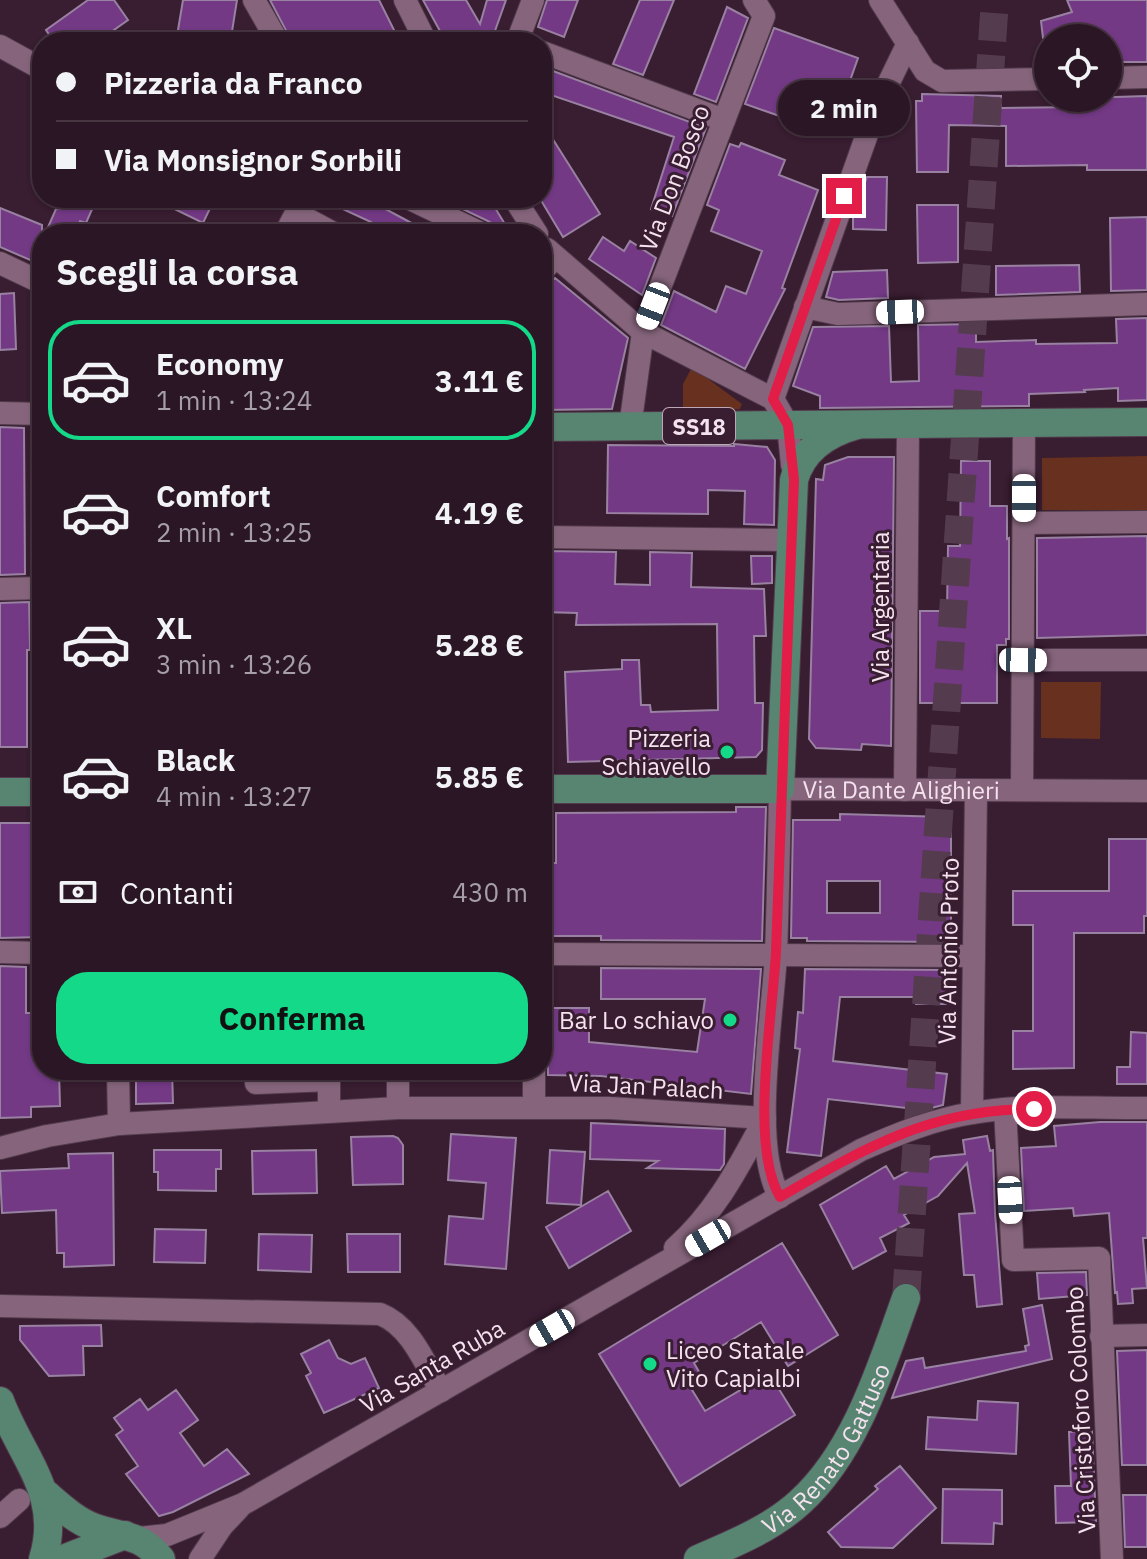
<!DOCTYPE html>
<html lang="it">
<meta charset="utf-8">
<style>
:root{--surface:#2b1625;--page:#372332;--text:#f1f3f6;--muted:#a69fa7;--line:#473542;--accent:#14d989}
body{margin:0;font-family:"IBM Plex Sans",sans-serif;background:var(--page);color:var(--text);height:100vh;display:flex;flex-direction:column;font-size:30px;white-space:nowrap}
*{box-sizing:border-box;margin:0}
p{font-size:26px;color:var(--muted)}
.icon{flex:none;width:44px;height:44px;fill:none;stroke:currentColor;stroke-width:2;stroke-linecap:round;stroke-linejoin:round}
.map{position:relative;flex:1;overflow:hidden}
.side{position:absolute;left:32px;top:224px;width:520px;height:856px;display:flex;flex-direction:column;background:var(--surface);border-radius:32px;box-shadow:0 2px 6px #0004,0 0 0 2px var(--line)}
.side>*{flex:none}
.guide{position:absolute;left:32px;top:32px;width:520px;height:176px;border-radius:32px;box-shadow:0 2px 6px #0004,0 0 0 2px var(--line);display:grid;align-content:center;height:176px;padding:0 24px;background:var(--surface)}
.buttons{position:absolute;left:1034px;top:24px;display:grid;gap:16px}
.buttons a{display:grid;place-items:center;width:88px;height:88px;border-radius:50%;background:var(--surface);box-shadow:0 2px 6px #0004,0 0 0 2px var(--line);font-size:40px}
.end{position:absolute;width:36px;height:36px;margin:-18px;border:10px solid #e11d48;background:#fff;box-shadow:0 0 0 4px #fff}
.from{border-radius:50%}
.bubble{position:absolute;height:56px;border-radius:28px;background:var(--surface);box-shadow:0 2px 6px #0004,0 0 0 2px var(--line);font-size:26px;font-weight:700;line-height:56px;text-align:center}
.car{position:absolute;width:24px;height:48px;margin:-24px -12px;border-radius:10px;box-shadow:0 0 6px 2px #0007;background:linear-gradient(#fff 24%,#345 0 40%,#fff 0 76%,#345 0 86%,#fff 0)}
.guide b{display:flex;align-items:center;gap:28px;height:76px;font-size:30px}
.guide b+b{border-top:2px solid var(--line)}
.guide i{width:20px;height:20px;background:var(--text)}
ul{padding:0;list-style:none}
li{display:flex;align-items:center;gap:24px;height:120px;margin:0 16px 12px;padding:0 8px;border:4px solid transparent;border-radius:32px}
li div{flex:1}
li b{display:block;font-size:30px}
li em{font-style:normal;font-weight:700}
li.on{border-color:var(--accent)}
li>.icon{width:72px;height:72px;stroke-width:1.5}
h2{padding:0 24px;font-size:36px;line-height:96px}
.pay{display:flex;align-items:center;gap:20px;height:88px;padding:0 24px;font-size:30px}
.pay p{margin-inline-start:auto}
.primary-button{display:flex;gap:16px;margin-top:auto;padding:16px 24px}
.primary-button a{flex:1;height:92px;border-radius:32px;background:var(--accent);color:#111;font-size:32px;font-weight:700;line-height:92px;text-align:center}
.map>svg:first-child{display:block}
.green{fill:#67301f}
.building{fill:#733985;stroke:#9981a1;stroke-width:2;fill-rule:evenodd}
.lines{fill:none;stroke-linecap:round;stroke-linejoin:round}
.major-tunnel{stroke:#553b4e;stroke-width:28;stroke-dasharray:28 14;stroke-linecap:butt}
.minor-casing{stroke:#523b4c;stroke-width:24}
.major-casing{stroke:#523b4c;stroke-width:30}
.minor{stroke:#86657c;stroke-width:22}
.major{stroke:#588571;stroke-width:28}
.route{stroke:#e11d48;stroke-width:10}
.poi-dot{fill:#14d989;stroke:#391d31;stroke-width:3}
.labels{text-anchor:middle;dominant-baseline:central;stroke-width:6;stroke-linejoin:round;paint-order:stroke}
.shield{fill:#391d31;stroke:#bda7b6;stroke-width:2}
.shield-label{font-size:22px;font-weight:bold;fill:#f5e2ef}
.street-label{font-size:24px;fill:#f5e2ef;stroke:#391d31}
.poi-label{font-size:24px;fill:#f5e2ef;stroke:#391d31;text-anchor:end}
</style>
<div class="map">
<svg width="1147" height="1559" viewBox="0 0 1147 1559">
<rect width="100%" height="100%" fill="#391d31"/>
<path class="green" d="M 692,367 L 742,404 L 740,409 L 683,415 L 683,384 Z
M 1147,456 L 1147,510 L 1042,510 L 1042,458 Z
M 1041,682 L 1101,682 L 1100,739 L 1041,738 Z"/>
<path class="building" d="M 88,0 L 114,0 L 128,20 L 97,42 L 54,42 L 46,30 Z
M 183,0 L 237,0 L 231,38 L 209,35 L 208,42 L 176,42 Z
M 270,0 L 379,0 L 400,42 L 292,42 Z
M 423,0 L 466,0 L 480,24 L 487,0 L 506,0 L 491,42 L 446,42 Z
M 547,0 L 578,0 L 564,37 L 538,27 Z
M 640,0 L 674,0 L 643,75 L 613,64 Z
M 1067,0 L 1147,0 L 1147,62 L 1108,62 L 1108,38 L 1043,38 L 1041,21 L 1072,12 Z
M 727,7 L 748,18 L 716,102 L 694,94 Z
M 774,28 L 858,58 L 831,134 L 745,104 Z
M 553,71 L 706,128 L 672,216 L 651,209 L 674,137 L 545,93 Z
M 922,94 L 1001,96 L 1001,108 L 1082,107 L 1082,98 L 1147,96 L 1147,170 L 1087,170 L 1087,165 L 1006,166 L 1006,126 L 949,125 L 948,172 L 917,172 L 916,101 L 922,101 Z
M 542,122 L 600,214 L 563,237 L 542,202 Z
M 741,143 L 785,160 L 779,175 L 818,190 L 782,288 L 785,289 L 745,369 L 661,325 L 674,291 L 716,312 L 726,286 L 746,294 L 762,251 L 711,231 L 719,210 L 707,205 L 730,144 L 739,147 Z
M 867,177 L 887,177 L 886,230 L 853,229 L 853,214 Z
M 65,198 L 97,198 L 86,223 L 80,221 L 74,234 L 45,234 L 56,209 L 60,209 Z
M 152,198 L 215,198 L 203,223 Z
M 319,198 L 365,198 L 432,234 L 366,234 L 371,222 Z
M 450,198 L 489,198 L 511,234 L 497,234 L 490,222 L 446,201 Z
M 917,205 L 958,205 L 958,262 L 918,263 Z
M 0,208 L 42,225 L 42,265 L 0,247 Z
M 1147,217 L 1147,290 L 1111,291 L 1110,218 Z
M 603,237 L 624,251 L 630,241 L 656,258 L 642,295 L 589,259 Z
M 1079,265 L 1080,292 L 996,295 L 996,266 Z
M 887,270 L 888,298 L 839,300 L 826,297 L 833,272 Z
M 555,278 L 628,338 L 612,409 L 542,410 L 542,287 Z
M 14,293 L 16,349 L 0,350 L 0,294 Z
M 1147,318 L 1147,400 L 1118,401 L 1118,388 L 1084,390 L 1085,392 L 1029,394 L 1029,406 L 820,408 L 820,396 L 793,386 L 813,327 L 889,326 L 891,382 L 919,381 L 918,325 L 976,324 L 976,342 L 1036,340 L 1036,344 L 1117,343 L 1116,319 Z
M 0,427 L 24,428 L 25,574 L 0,575 Z
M 734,444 L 767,447 L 775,460 L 774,525 L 744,524 L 745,491 L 708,490 L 708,514 L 607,513 L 608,445 L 734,446 Z
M 848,457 L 894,457 L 891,746 L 862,744 L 861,750 L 816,748 L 809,739 L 816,479 L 823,480 L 825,465 Z
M 961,461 L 990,461 L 990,506 L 1007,506 L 1007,539 L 1009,538 L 1009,639 L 1006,639 L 1006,645 L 997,645 L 997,703 L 920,703 L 920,611 L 947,611 L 948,546 L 960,546 Z
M 1147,536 L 1147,635 L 1037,638 L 1037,538 Z
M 542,551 L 616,552 L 615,584 L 650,585 L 650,552 L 692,553 L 691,587 L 764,589 L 766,636 L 754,636 L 755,703 L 763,703 L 762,750 L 756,757 L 568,762 L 565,672 L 622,669 L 622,660 L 639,660 L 641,705 L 650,705 L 651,712 L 718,710 L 717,624 L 576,625 L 577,613 L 542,612 Z
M 751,556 L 772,556 L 772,583 L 752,584 Z
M 29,602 L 30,650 L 27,650 L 27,747 L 0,747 L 0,603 Z
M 736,807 L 766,807 L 762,941 L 601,940 L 601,936 L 550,936 L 550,863 L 556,863 L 556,813 L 736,812 Z
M 840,814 L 946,817 L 951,824 L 951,942 L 807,941 L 807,938 L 791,938 L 793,820 L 840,820 ZM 827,881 L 880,881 L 880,913 L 827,913 Z
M 0,823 L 42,823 L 42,937 L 0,938 Z
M 1109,839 L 1147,839 L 1147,916 L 1144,916 L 1144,933 L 1074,933 L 1074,1068 L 1013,1069 L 1013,1031 L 1033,1031 L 1033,925 L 1013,925 L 1013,891 L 1109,891 Z
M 0,966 L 26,967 L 26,1013 L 42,1013 L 42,1070 L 59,1070 L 60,1106 L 31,1107 L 31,1117 L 0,1118 Z
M 601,968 L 761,969 L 751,1094 L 601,1076 L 548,1075 L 547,1008 L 589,1008 L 589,1042 L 697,1052 L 705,999 L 601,999 Z
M 805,969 L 953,970 L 953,1004 L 916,1004 L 914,997 L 840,997 L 833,1061 L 947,1074 L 943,1105 L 924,1110 L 828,1099 L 821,1156 L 787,1152 L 800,1049 L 795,1048 L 798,1012 L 803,1013 Z
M 1131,1032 L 1147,1033 L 1147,1084 L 1117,1084 L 1117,1067 L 1130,1067 Z
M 136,1070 L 172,1070 L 173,1103 L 136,1104 Z
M 1100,1122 L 1147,1122 L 1147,1238 L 1143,1238 L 1147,1288 L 1132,1289 L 1133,1303 L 1118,1304 L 1117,1292 L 1115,1293 L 1109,1213 L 1074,1216 L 1073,1208 L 1024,1211 L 1021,1148 L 1056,1146 L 1054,1126 Z
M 591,1123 L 725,1129 L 724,1164 L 720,1170 L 647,1168 L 658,1161 L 590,1159 Z
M 451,1134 L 516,1138 L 506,1269 L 445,1264 L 449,1216 L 483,1219 L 486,1183 L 448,1180 Z
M 393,1136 L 398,1138 L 403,1145 L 403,1184 L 353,1185 L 351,1137 Z
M 987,1136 L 990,1151 L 993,1150 L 995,1213 L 1002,1304 L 977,1307 L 974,1275 L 964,1275 L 959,1214 L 975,1213 L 967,1163 L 938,1196 L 904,1215 L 909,1223 L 880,1238 L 886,1251 L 853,1269 L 820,1205 L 886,1166 L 894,1179 L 934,1157 L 965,1154 L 963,1140 Z
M 154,1150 L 221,1150 L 221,1169 L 216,1169 L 216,1191 L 158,1190 L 158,1172 L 154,1172 Z
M 316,1150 L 317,1193 L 253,1194 L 252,1151 Z
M 550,1150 L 585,1152 L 581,1205 L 547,1203 Z
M 113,1153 L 114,1265 L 64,1267 L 64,1253 L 57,1253 L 56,1210 L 2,1213 L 0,1171 L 69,1168 L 68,1154 Z
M 608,1191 L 631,1231 L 569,1268 L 546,1227 Z
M 155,1229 L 206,1230 L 205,1263 L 154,1262 Z
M 259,1234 L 312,1235 L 311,1272 L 258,1270 Z
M 347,1234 L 400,1234 L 400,1272 L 348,1272 Z
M 782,1243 L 838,1335 L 788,1366 L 761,1322 L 694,1363 L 702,1377 L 689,1385 L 705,1411 L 769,1373 L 795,1415 L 680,1486 L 599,1354 Z
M 1086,1272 L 1087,1295 L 1039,1299 L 1037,1273 Z
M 1042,1305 L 1052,1359 L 892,1398 L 906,1361 L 923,1358 L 925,1368 L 1026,1351 L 1025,1346 L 1029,1345 L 1023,1309 Z
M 101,1325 L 102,1346 L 83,1346 L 84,1375 L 49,1376 L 20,1340 L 20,1326 Z
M 329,1340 L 338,1358 L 351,1364 L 365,1358 L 379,1388 L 324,1413 L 306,1376 L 311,1373 L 301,1354 Z
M 1147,1350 L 1147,1465 L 1122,1465 L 1117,1351 Z
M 176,1390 L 198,1420 L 180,1433 L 204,1466 L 227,1449 L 249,1474 L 173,1512 L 159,1516 L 126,1474 L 138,1466 L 116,1435 L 123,1430 L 114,1418 L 140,1399 L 148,1410 Z
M 978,1401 L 1018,1403 L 1016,1454 L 926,1449 L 928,1417 L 977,1420 Z
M 1092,1431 L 1096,1522 L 1056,1523 L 1055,1486 L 1071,1486 L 1069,1432 Z
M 900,1466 L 936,1508 L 893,1548 L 841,1547 L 828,1532 L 878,1489 L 875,1486 Z
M 943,1489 L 1002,1490 L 1002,1524 L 994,1523 L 993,1544 L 942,1543 Z
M 1123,1495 L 1147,1495 L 1147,1547 L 1125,1547 Z"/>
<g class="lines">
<path class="major-tunnel" d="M 906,1298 L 995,0"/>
<defs>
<g id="minor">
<path d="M 254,0 L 278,42"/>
<path d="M 405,0 L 426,42"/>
<path d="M 880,0 L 925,71 L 942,81 L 1048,79"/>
<path d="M 517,42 L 533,0"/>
<path d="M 0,46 L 42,69"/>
<path d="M 542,52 L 724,120"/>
<path d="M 1108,78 L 1147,77"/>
<path d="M 408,198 L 483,234"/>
<path d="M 514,198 L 537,234"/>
<path d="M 285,234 L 296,213 L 335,234"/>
<path d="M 542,249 L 547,249 L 643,332 L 773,399 L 788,425 L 792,465"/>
<path d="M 0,263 L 42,283"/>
<path d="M 542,272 L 555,257"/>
<path d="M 805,307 L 838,314 L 1147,304"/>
<path d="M 773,399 L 876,109 L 908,43"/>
<path d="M 0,413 L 42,414"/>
<path d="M 630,427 L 643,332 L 764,16 L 754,0"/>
<path d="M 1024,523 L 1147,522"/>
<path d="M 542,537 L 792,540"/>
<path d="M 0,589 L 42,588"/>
<path d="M 1023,660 L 1147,660"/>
<path d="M 905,790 L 908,425"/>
<path d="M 1022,790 L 1024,423"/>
<path d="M 0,952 L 42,953"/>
<path d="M 542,954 L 974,956"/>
<path d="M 118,1070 L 119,1124"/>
<path d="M 256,1070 L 256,1083 L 329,1080 L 329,1111"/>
<path d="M 534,1070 L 534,1108"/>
<path d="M 398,1108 L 398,1070"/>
<path d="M 1005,1109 L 1013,1260 L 1099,1258 L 1112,1559"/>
<path d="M 972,1113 L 976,790"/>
<path d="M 0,1148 L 47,1136 L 119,1124 L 398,1108 L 610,1108 L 765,1118"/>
<path id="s1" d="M 780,1197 C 750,1148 773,1014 776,954 C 778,899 779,844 780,789 L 1147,791"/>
<path d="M 675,1248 C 716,1212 739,1166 764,1120"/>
<path d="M 0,1306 L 380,1314 C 411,1326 425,1364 441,1391"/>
<path d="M 1101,1336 L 1147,1335"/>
<path d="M 0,1517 L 19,1500"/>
<path d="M 139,1538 L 167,1535 L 243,1504 L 861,1150 C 897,1134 934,1119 973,1113 C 1029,1103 1090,1109 1147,1108"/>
<path d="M 200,1559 L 222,1526 L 239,1508"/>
</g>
<g id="major">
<path d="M 542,427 L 1147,422"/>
<path d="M 542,789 L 780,789 L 794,480 C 802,450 828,433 857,425"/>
<path d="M 0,792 L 42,792"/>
<path d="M 0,1401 C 21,1457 63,1495 43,1559"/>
<path d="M 46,1494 C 60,1506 75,1520 93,1527 C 122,1538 139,1532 161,1559"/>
<path d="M 63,1559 L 125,1535"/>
<path id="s2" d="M 698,1559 C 733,1544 772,1528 800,1502 C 856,1451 881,1367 906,1298"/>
</g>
</defs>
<use href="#minor" class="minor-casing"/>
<use href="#major" class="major-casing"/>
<use href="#minor" class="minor"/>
<use href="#major" class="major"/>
</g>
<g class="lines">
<path class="route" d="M 844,196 L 773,399 L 788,425 L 794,480 C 787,637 782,795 776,952 C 773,1013 749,1146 780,1197 C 866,1147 932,1109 1034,1109"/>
</g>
<g class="poi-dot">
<circle cx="727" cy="752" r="8"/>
<circle cx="730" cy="1020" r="8"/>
<circle cx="650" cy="1364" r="8"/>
</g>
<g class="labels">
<rect class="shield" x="663" y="408" width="72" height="36" rx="6"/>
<g class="shield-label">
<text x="699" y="426">SS18</text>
</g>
<g class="street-label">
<text transform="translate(674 178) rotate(-69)">Via Don Bosco</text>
<text transform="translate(880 607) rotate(-90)">Via Argentaria</text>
<text stroke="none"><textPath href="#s1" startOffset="532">Via Dante Alighieri</textPath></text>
<text transform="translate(948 951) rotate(-89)">Via Antonio Proto</text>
<text transform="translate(646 1086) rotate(3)">Via Jan Palach</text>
<text transform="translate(432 1366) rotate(-30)">Via Santa Ruba</text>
<text transform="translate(1080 1410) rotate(-93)">Via Cristoforo Colombo</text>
<text stroke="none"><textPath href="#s2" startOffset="176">Via Renato Gattuso</textPath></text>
</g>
<g class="poi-label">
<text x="711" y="738">Pizzeria<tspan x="711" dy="28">Schiavello</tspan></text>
<text x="714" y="1020">Bar Lo schiavo</text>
<text x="666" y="1350" text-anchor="start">Liceo Statale<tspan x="666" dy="28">Vito Capialbi</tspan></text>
</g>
</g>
</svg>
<div class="buttons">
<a><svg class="icon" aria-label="locate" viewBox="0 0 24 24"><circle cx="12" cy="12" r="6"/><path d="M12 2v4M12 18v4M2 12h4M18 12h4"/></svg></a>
</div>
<i class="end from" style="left:1034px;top:1109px"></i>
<i class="end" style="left:844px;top:196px"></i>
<div class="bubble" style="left:778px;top:80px;width:132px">2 min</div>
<i class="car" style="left:653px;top:306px;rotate:201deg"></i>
<i class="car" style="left:900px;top:312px;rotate:268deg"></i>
<i class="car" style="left:1024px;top:498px;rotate:180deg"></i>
<i class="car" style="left:1023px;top:660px;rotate:91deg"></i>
<i class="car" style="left:1010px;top:1200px;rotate:177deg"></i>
<i class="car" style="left:708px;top:1238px;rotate:240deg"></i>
<i class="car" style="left:552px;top:1328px;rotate:240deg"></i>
<div class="guide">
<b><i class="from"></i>Pizzeria da Franco</b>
<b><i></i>Via Monsignor Sorbili</b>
</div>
<section class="side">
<h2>Scegli la corsa</h2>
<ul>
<li class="on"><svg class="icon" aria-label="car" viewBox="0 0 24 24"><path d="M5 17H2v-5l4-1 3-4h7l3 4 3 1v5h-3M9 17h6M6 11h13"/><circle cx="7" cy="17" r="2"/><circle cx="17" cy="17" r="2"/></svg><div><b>Economy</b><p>1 min · 13:24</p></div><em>3.11 €</em></li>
<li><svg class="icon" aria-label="car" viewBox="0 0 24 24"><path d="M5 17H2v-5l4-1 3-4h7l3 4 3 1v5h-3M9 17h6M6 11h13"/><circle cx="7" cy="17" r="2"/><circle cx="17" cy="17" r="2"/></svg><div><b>Comfort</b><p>2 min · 13:25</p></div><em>4.19 €</em></li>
<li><svg class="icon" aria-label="car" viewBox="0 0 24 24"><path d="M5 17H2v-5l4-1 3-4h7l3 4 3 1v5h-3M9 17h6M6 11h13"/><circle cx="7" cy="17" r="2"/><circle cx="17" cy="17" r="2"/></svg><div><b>XL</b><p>3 min · 13:26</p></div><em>5.28 €</em></li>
<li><svg class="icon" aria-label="car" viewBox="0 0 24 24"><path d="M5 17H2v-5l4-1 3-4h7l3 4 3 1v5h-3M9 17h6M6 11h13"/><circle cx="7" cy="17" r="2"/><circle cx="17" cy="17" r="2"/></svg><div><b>Black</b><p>4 min · 13:27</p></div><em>5.85 €</em></li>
</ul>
<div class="pay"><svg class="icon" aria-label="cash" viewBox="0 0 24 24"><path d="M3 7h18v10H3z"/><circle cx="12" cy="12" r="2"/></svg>Contanti<p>430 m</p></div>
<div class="primary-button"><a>Conferma</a></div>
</section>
</div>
